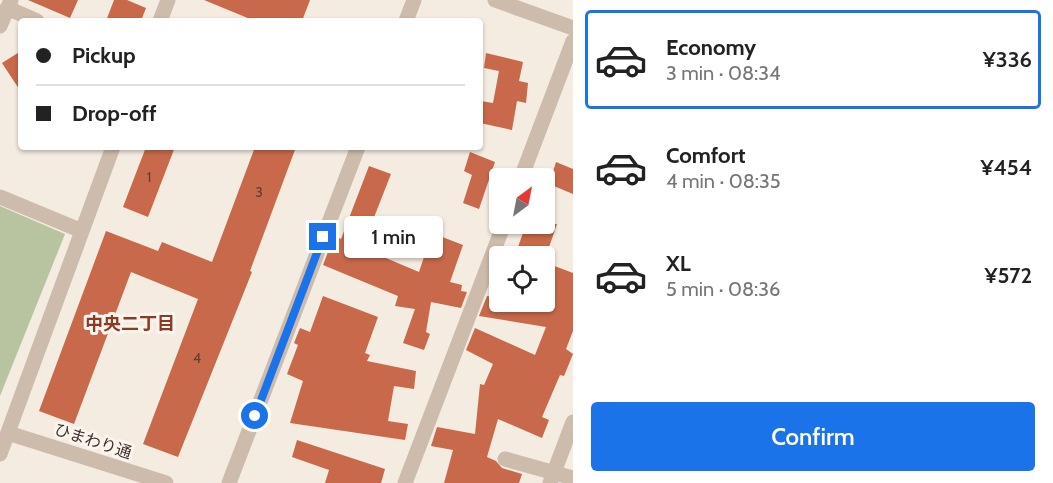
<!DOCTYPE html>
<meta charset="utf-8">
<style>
:root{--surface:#fff;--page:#f2f2f2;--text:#222;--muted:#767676;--line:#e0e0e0;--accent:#1a73e8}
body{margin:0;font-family:Cabin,"Noto Sans JP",sans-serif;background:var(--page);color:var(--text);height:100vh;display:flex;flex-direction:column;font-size:22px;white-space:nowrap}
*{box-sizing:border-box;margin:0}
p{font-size:20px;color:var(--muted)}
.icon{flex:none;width:33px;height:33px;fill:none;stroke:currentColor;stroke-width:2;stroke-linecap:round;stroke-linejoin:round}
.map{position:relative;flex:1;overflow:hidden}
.side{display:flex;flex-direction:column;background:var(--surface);width:480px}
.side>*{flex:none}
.top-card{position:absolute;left:18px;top:18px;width:465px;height:132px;border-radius:6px;box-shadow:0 2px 4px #0004;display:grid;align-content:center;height:132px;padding:0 18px;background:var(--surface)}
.needle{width:39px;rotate:32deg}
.tools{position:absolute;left:489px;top:168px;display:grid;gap:12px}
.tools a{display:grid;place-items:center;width:66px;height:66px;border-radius:6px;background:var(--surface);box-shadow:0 2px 4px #0004;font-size:30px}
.end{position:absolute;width:27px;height:27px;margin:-14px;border:8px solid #1a73e8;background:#fff;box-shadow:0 0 0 3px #fff}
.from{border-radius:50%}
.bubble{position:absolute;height:42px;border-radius:6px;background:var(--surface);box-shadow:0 2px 4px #0004;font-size:20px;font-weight:600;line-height:42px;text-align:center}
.top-card b{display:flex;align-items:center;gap:21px;height:57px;font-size:22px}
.top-card b+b{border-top:2px solid var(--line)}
.top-card i{width:15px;height:15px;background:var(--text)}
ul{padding:10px 0 0;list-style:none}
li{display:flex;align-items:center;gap:18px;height:99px;margin:0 12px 9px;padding:0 6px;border:3px solid transparent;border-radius:6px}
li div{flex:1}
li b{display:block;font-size:22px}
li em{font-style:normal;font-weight:600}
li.on{border-color:var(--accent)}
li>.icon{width:54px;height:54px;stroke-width:1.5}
.cta{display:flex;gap:12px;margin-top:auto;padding:12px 18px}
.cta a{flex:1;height:69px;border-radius:6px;background:var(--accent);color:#fff;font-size:24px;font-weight:600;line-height:69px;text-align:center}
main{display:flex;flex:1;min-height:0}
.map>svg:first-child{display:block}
.green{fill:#b8c4a0}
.building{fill:#c8694b}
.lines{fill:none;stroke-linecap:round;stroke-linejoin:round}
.minor{stroke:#cdbbac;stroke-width:15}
.route{stroke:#1a73e8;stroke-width:8}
.labels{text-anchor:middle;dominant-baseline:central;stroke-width:6;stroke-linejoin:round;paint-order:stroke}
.number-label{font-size:14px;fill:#5e3e33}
.street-label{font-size:16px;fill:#3b302b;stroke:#fbf5ee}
.neighbourhood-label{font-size:18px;font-weight:bold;fill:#8c3b22;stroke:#fbf5ee}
</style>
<main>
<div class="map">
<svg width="573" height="483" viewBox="0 0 573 483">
<rect width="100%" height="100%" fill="#f4ebe1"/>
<path class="green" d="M 0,206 L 65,234 L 0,396 Z"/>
<path class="building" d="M 28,0 L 78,0 L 70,18 Z
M 114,0 L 127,0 L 146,8 L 141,21 L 106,21 Z
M 204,0 L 310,0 L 302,21 L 255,21 Z
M 21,51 L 21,92 L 2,63 Z
M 486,53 L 523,62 L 519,81 L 528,83 L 526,103 L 517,101 L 512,130 L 480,123 L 481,101 L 493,103 L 499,71 L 484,68 Z
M 146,147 L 175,147 L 148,217 L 123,207 Z
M 255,147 L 296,147 L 250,271 L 252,272 L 178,457 L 143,444 L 198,299 L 131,272 L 74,424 L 39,411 L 106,231 L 158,251 L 162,242 L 212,262 Z
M 470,152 L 495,162 L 479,209 L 463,203 L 472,175 L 464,171 Z
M 556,162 L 573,169 L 573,194 L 549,184 Z
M 369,166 L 391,174 L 362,248 L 419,272 L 432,233 L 463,245 L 450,282 L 462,285 L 461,291 L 467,292 L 461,308 L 431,302 L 426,332 L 430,334 L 424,350 L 403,343 L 415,309 L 395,306 L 398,296 L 323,265 L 334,236 L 341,239 Z
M 526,224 L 557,224 L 546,256 L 515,256 Z
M 544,262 L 573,273 L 573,331 L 566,349 L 573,354 L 564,376 L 560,375 L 542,417 L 549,420 L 542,438 L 498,419 L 487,457 L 496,461 L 502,468 L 522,474 L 519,483 L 444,483 L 453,450 L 431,446 L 437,427 L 475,434 L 480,384 L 484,385 L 493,364 L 466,350 L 475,328 L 535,355 L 546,327 L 479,316 L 487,296 L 500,298 L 500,302 L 544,302 Z
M 323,296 L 378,317 L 365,353 L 370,355 L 367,361 L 416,371 L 414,389 L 394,386 L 388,421 L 408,424 L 405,440 L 290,423 L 303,381 L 287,374 L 298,345 L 294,343 L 300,328 L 310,332 Z
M 297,440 L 385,469 L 381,483 L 325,483 L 329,470 L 292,457 Z"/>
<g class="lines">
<path class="minor" d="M 495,0 L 573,28
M 7,8 L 37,21
M 160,21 L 168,0
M 406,21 L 414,0
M 0,26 L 11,0
M 521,178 L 573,41
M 0,197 L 82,231
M 8,433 L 166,483
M 0,454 L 113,147
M 505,459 L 573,478
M 229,483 L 358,147
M 405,483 L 504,224
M 550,483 L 573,422"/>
</g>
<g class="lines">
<path class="route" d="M 255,416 L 323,237"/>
</g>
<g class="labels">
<g class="number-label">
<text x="149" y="177">1</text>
<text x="259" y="192">3</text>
<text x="197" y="358">4</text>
</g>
<g class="street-label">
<text transform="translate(93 441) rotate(18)">ひまわり通</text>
</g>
<g class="neighbourhood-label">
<text x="130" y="324">中央二丁目</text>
</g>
</g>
</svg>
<div class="tools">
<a><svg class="needle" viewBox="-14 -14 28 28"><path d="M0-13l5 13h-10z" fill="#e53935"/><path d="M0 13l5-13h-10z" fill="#767676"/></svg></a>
<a><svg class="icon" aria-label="locate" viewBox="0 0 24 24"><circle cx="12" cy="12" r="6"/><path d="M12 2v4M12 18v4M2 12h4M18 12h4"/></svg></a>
</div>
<i class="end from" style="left:255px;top:416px"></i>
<i class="end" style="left:323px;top:237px"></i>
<div class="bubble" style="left:344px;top:216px;width:99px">1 min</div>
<div class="top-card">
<b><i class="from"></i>Pickup</b>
<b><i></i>Drop-off</b>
</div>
</div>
<section class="side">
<ul>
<li class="on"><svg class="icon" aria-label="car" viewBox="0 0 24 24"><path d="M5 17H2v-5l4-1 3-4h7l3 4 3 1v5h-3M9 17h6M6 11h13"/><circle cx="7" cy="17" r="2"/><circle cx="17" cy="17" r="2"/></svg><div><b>Economy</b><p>3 min · 08:34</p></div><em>¥336</em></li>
<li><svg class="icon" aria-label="car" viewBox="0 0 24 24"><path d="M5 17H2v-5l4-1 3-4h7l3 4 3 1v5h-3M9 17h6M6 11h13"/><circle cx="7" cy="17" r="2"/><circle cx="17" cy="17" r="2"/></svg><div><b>Comfort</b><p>4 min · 08:35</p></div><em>¥454</em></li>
<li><svg class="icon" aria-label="car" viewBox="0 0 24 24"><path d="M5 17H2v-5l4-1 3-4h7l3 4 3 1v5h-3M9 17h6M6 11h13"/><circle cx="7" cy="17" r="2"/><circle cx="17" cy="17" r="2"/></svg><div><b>XL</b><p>5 min · 08:36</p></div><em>¥572</em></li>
</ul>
<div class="cta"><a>Confirm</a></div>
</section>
</main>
